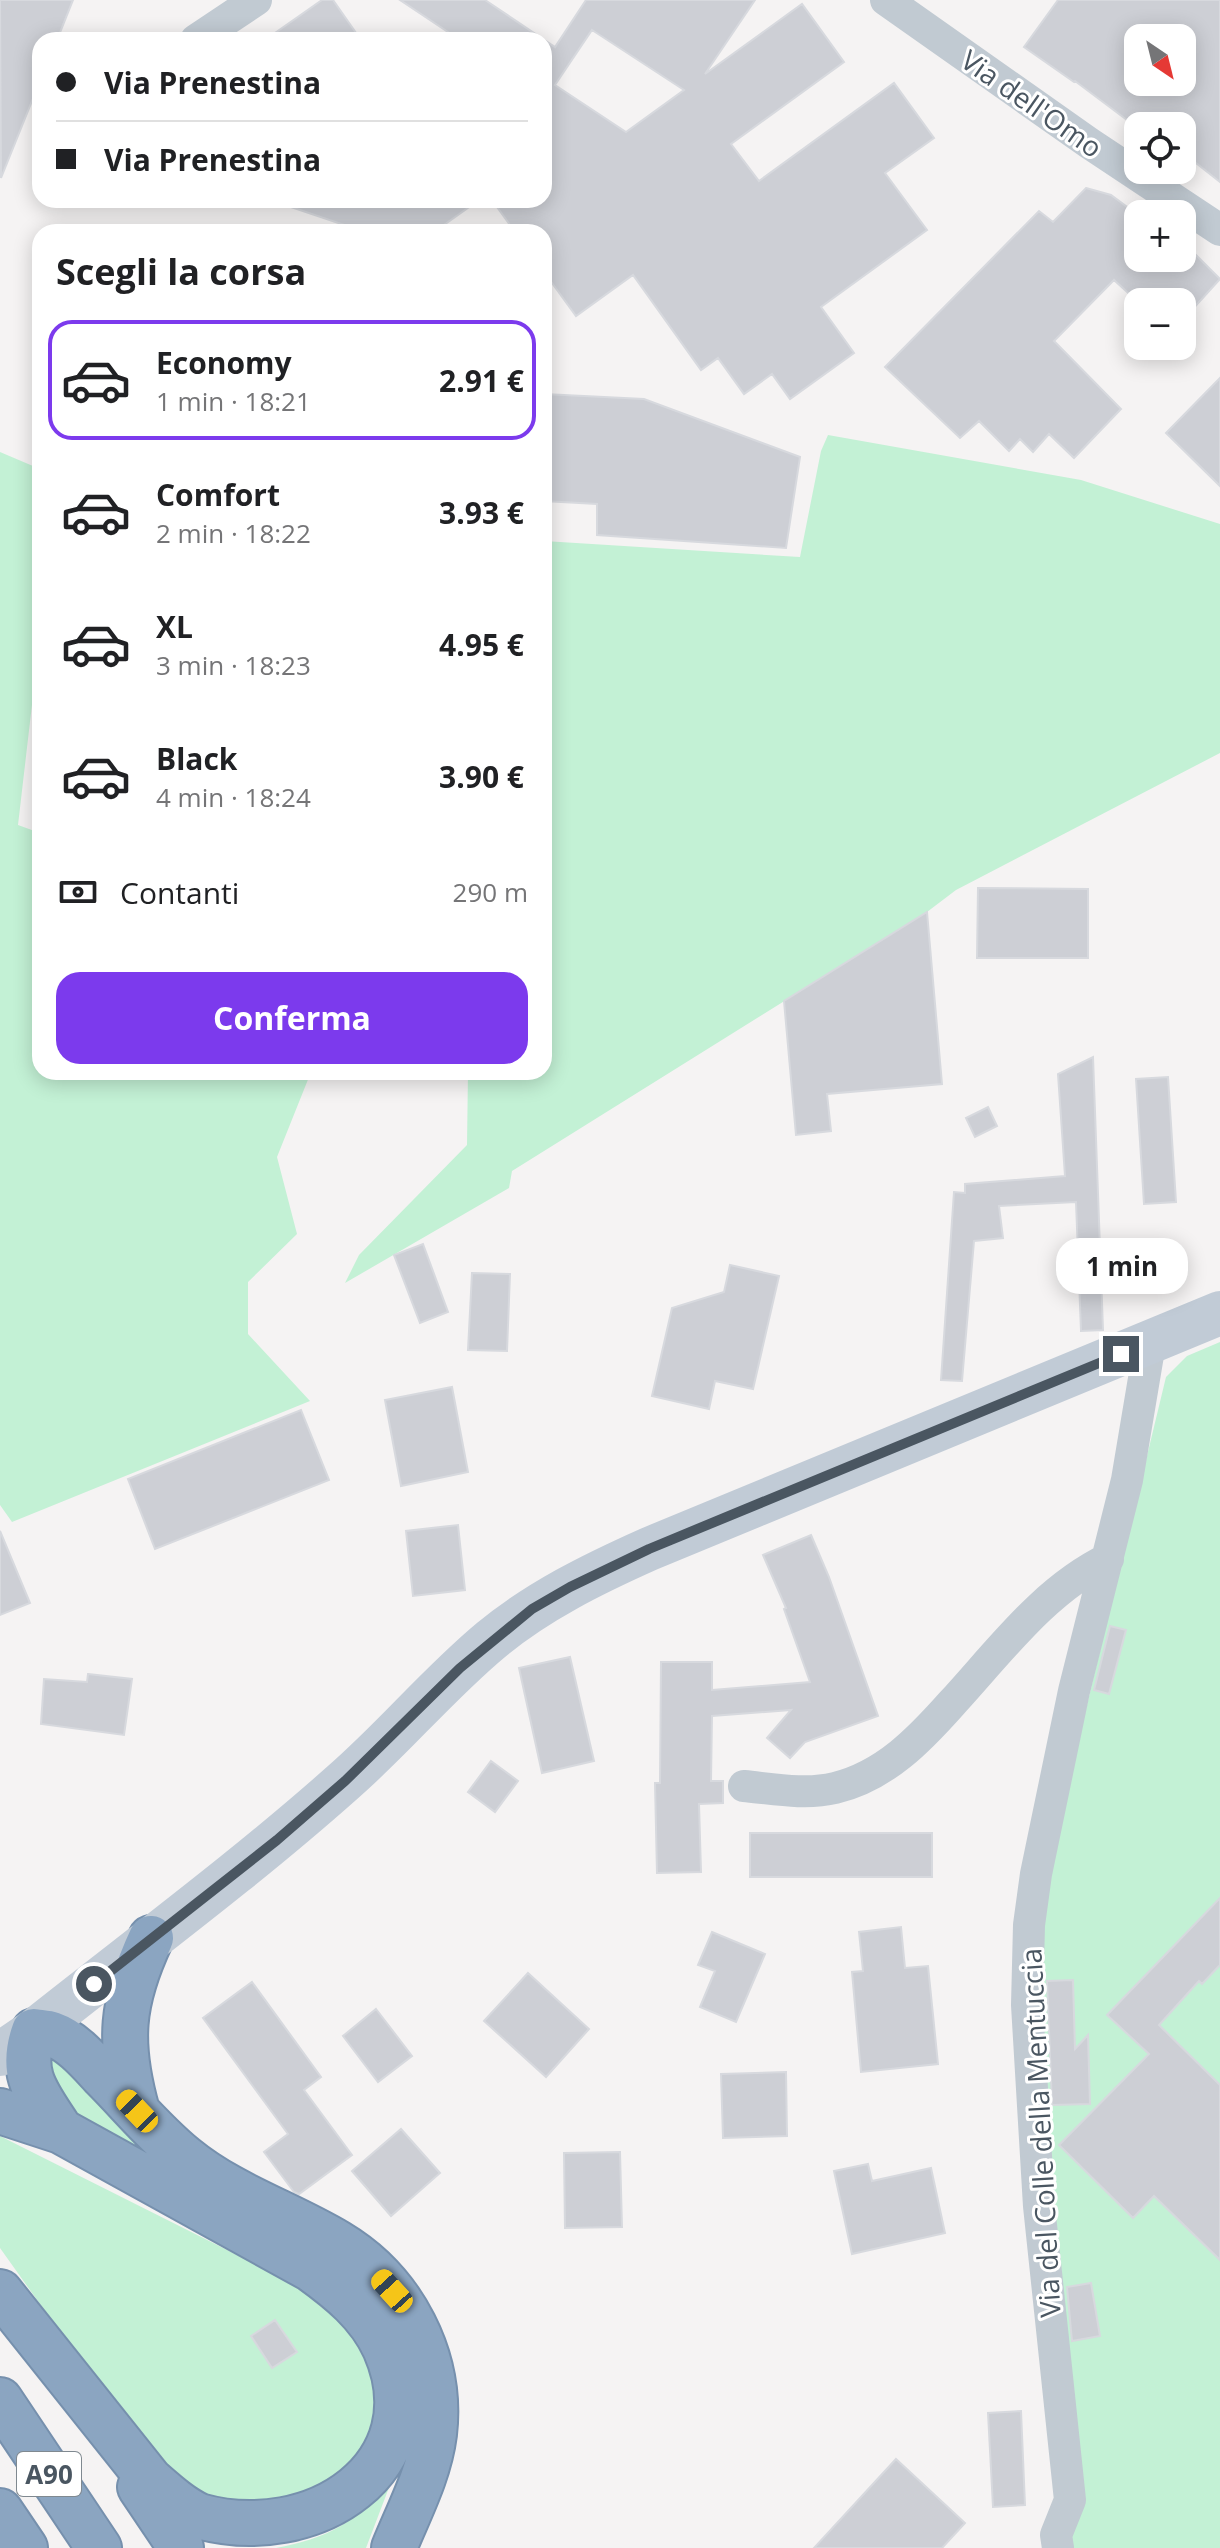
<!DOCTYPE html>
<html lang="it">
<meta charset="utf-8">
<style>
:root{--surface:#fff;--page:#f2f2f2;--text:#202124;--muted:#757577;--line:#e0e0e0;--accent:#7c3aed}
body{margin:0;font-family:"Open Sans",sans-serif;background:var(--page);color:var(--text);height:100vh;display:flex;flex-direction:column;font-size:30px;white-space:nowrap}
*{box-sizing:border-box;margin:0}
p{font-size:26px;color:var(--muted)}
.icon{flex:none;width:44px;height:44px;fill:none;stroke:currentColor;stroke-width:2;stroke-linecap:round;stroke-linejoin:round}
.map{position:relative;flex:1;overflow:hidden}
.details{position:absolute;left:32px;top:224px;width:520px;height:856px;display:flex;flex-direction:column;background:var(--surface);border-radius:24px;box-shadow:0 4px 20px #0003}
.details>*{flex:none}
.banner{position:absolute;left:32px;top:32px;width:520px;height:176px;border-radius:24px;box-shadow:0 4px 20px #0003;display:grid;align-content:center;height:176px;padding:0 24px;background:var(--surface)}
.needle{width:52px;rotate:145deg}
.fabs{position:absolute;left:1124px;top:24px;display:grid;gap:16px}
.fabs a{display:grid;place-items:center;width:72px;height:72px;border-radius:16px;background:var(--surface);box-shadow:0 4px 20px #0003;font-size:40px}
.end{position:absolute;width:36px;height:36px;margin:-18px;border:10px solid #4a5661;background:#fff;box-shadow:0 0 0 4px #fff}
.from{border-radius:50%}
.bubble{position:absolute;height:56px;border-radius:24px;background:var(--surface);box-shadow:0 4px 20px #0003;font-size:26px;font-weight:700;line-height:56px;text-align:center}
.car{position:absolute;width:24px;height:48px;margin:-24px -12px;border-radius:10px;box-shadow:0 0 6px 2px #0007;background:linear-gradient(#f5c518 24%,#345 0 40%,#f5c518 0 76%,#345 0 86%,#f5c518 0)}
.banner b{display:flex;align-items:center;gap:28px;height:76px;font-size:30px}
.banner b+b{border-top:2px solid var(--line)}
.banner i{width:20px;height:20px;background:var(--text)}
ul{padding:0;list-style:none}
li{display:flex;align-items:center;gap:24px;height:120px;margin:0 16px 12px;padding:0 8px;border:4px solid transparent;border-radius:24px}
li div{flex:1}
li b{display:block;font-size:30px}
li em{font-style:normal;font-weight:700}
li.current{border-color:var(--accent)}
li>.icon{width:72px;height:72px;stroke-width:1.5}
h2{padding:0 24px;font-size:36px;line-height:96px}
.pay{display:flex;align-items:center;gap:20px;height:88px;padding:0 24px;font-size:30px}
.pay p{margin-inline-start:auto}
.action{display:flex;gap:16px;margin-top:auto;padding:16px 24px}
.action a{flex:1;height:92px;border-radius:24px;background:var(--accent);color:#fff;font-size:32px;font-weight:700;line-height:92px;text-align:center}
.map>svg:first-child{display:block}
.green{fill:#c3f1d5;fill-rule:evenodd}
.building{fill:#cdcfd5;stroke:#d7d9de;stroke-width:2;fill-rule:evenodd}
.lines{fill:none;stroke-linecap:round;stroke-linejoin:round}
.highway-casing{stroke:#7690ad;stroke-width:48}
.street{stroke:#c1cad2;stroke-width:32}
.secondary{stroke:#c1cbd6;stroke-width:44}
.highway{stroke:#8ba5c1;stroke-width:44}
.route{stroke:#4a5661;stroke-width:10}
.labels{text-anchor:middle;dominant-baseline:central;stroke-width:6;stroke-linejoin:round;paint-order:stroke}
.shield{fill:#fff;stroke:#808990;stroke-width:2}
.shield-label{font-size:26px;font-weight:bold;fill:#4a5661}
.street-label{font-size:28px;fill:#4a5661;stroke:#fff}
</style>
<div class="map">
<svg width="1220" height="2548" viewBox="0 0 1220 2548">
<rect width="100%" height="100%" fill="#f5f3f3"/>
<path class="green" d="M 828,435 L 1081,480 L 1220,524 L 1220,753 L 956,890 L 927,912 L 512,1171 L 509,1188 L 345,1283 L 359,1255 L 467,1145 L 468,1072 L 544,1072 L 544,541 L 800,557 L 821,451 Z
M 0,452 L 40,469 L 40,636 L 18,825 L 40,833 L 40,1072 L 311,1072 L 277,1157 L 297,1234 L 248,1282 L 248,1334 L 310,1401 L 12,1522 L 0,1505 Z
M 1220,1342 L 1220,2548 L 1065,2548 L 1055,2201 L 1036,1966 L 1048,1867 L 1166,1377 L 1187,1356 Z
M 49,2058 L 53,2058 L 65,2065 L 145,2154 L 88,2134 L 43,2066 Z
M 0,2136 L 321,2297 L 359,2338 L 377,2390 L 375,2418 L 368,2444 L 325,2494 L 221,2511 L 142,2447 L 0,2248 ZM 275,2320 L 296,2351 L 272,2368 L 251,2336 Z
M 401,2456 L 366,2548 L 276,2548 C 342,2535 368,2515 401,2456 Z"/>
<path class="building" d="M 0,0 L 73,0 L 57,40 L 40,40 L 40,81 L 1,178 Z
M 322,0 L 333,0 L 361,40 L 265,40 Z
M 400,0 L 485,0 L 555,47 L 586,0 L 755,0 L 705,74 L 802,4 L 844,62 L 731,144 L 759,181 L 894,83 L 934,138 L 885,173 L 927,230 L 821,307 L 854,353 L 790,399 L 772,374 L 744,394 L 718,358 L 701,370 L 633,275 L 576,316 L 544,272 L 544,232 L 515,232 L 492,200 L 544,200 L 544,40 L 460,40 ZM 592,30 L 684,90 L 626,132 L 555,85 Z
M 1058,0 L 1220,0 L 1220,182 L 1182,152 L 1182,126 L 1135,126 L 1075,81 L 1074,82 L 1024,47 ZM 1138,38 L 1182,38 L 1182,82 L 1138,82 Z
M 1086,188 L 1111,195 L 1138,215 L 1138,258 L 1182,258 L 1184,243 L 1220,279 L 1182,321 L 1182,302 L 1138,302 L 1114,280 L 1054,341 L 1121,409 L 1074,458 L 1049,434 L 1033,452 L 1020,439 L 1009,451 L 979,421 L 960,438 L 885,367 L 1039,211 L 1053,222 Z
M 282,200 L 479,200 L 434,232 L 365,232 L 282,204 Z
M 1220,378 L 1220,486 L 1166,433 Z
M 544,394 L 644,399 L 800,457 L 786,548 L 597,535 L 597,504 L 544,501 Z
M 978,888 L 1088,889 L 1088,958 L 977,958 Z
M 927,912 L 942,1084 L 827,1094 L 831,1131 L 796,1135 L 784,1001 Z
M 1093,1057 L 1103,1330 L 1081,1331 L 1076,1202 L 999,1206 L 1003,1238 L 974,1241 L 962,1381 L 941,1380 L 954,1192 L 965,1193 L 965,1184 L 1065,1176 L 1058,1074 Z
M 1168,1077 L 1176,1202 L 1144,1204 L 1136,1079 Z
M 988,1107 L 997,1126 L 975,1137 L 966,1118 Z
M 423,1244 L 448,1312 L 420,1323 L 394,1255 Z
M 730,1265 L 779,1276 L 753,1389 L 715,1381 L 709,1409 L 652,1396 L 672,1308 L 724,1292 Z
M 472,1273 L 510,1274 L 507,1351 L 468,1350 Z
M 452,1387 L 468,1472 L 401,1486 L 385,1400 Z
M 301,1410 L 329,1480 L 155,1549 L 128,1479 Z
M 458,1525 L 465,1590 L 413,1596 L 406,1531 Z
M 0,1531 L 30,1603 L 0,1615 Z
M 811,1535 L 829,1577 L 878,1716 L 805,1742 L 790,1758 L 767,1738 L 791,1710 L 712,1716 L 711,1781 L 723,1781 L 723,1803 L 699,1804 L 701,1872 L 657,1873 L 655,1783 L 660,1783 L 661,1662 L 712,1662 L 712,1690 L 810,1682 L 784,1609 L 786,1608 L 763,1555 Z
M 1110,1626 L 1126,1630 L 1109,1694 L 1094,1690 Z
M 570,1657 L 594,1761 L 542,1773 L 519,1668 Z
M 88,1674 L 132,1679 L 124,1735 L 41,1724 L 44,1679 L 87,1682 Z
M 491,1761 L 518,1781 L 495,1812 L 468,1792 Z
M 750,1833 L 932,1833 L 932,1877 L 750,1877 Z
M 1220,1898 L 1220,1965 L 1202,1984 L 1199,1981 L 1159,2025 L 1220,2085 L 1220,2260 L 1154,2196 L 1133,2218 L 1059,2145 L 1149,2054 L 1107,2015 Z
M 901,1927 L 905,1968 L 928,1966 L 938,2064 L 861,2072 L 852,1972 L 863,1971 L 859,1932 Z
M 712,1932 L 765,1954 L 736,2022 L 700,2007 L 715,1971 L 698,1965 Z
M 528,1973 L 589,2029 L 546,2077 L 484,2021 Z
M 1073,1980 L 1075,2049 L 1088,2035 L 1090,2104 L 1052,2105 L 1047,1981 Z
M 252,1982 L 321,2077 L 304,2090 L 352,2155 L 299,2194 L 294,2192 L 264,2152 L 288,2134 L 203,2018 Z
M 376,2009 L 412,2056 L 378,2082 L 343,2036 Z
M 786,2072 L 787,2136 L 723,2138 L 721,2074 Z
M 401,2129 L 440,2173 L 391,2216 L 352,2171 Z
M 620,2152 L 622,2227 L 565,2228 L 564,2153 Z
M 868,2164 L 872,2181 L 931,2168 L 945,2233 L 852,2254 L 834,2171 Z
M 1091,2283 L 1100,2336 L 1072,2341 L 1067,2287 Z
M 275,2320 L 297,2352 L 272,2368 L 251,2336 Z
M 1021,2411 L 1025,2505 L 993,2507 L 988,2413 Z
M 896,2459 L 965,2523 L 942,2548 L 814,2548 Z"/>
<g class="lines">
<defs>
<path id="highway" d="M 0,2111 L 61,2131 L 311,2269 C 340,2290 369,2313 385,2348 C 437,2467 313,2548 199,2516 C 180,2507 165,2493 150,2480 L 0,2292
M 137,2111 C 118,2043 121,2002 151,1938
M 61,2131 C 38,2095 18,2075 34,2031 C 39,2032 46,2032 52,2034 C 72,2041 89,2061 103,2076 C 130,2103 155,2134 185,2158 C 230,2195 288,2213 338,2243 C 403,2282 443,2358 434,2434 C 429,2474 409,2511 394,2548
M 0,2400 L 99,2548
M 140,2487 L 181,2548
M 0,2511 L 25,2548"/>
</defs>
<use href="#highway" class="highway-casing"/>
<path class="street" d="M 886,0 L 1089,143 L 1220,230
M 196,40 L 256,0
M 744,1786 C 774,1789 806,1795 835,1788 C 885,1776 920,1739 952,1703 C 999,1652 1044,1590 1108,1559
M 1058,2548 L 1056,2535 L 1070,2500 L 1039,2206 L 1027,2005 L 1029,1925 L 1036,1874 L 1074,1691 L 1127,1480 L 1150,1343"/>
<path class="secondary" d="M 0,2054 L 34,2031 C 137,1949 243,1871 342,1783 C 394,1738 438,1684 491,1640 C 538,1601 593,1574 649,1549 L 1220,1313"/>
<use href="#highway" class="highway"/>
</g>
<g class="lines">
<path class="route" d="M 94,1984 L 277,1840 L 345,1781 L 460,1668 L 532,1609 L 570,1587 L 649,1549 L 1121,1354"/>
</g>
<g class="labels">
<rect class="shield" x="17" y="2452" width="64" height="44" rx="6"/>
<g class="shield-label">
<text x="49" y="2474">A90</text>
</g>
<g class="street-label">
<text transform="translate(1032 103) rotate(35)">Via dell'Omo</text>
<text transform="translate(1040 2133) rotate(-93)">Via del Colle della Mentuccia</text>
</g>
</g>
</svg>
<div class="fabs">
<a><svg class="needle" viewBox="-14 -14 28 28"><path d="M0-13l5 13h-10z" fill="#e53935"/><path d="M0 13l5-13h-10z" fill="#757577"/></svg></a>
<a><svg class="icon" aria-label="locate" viewBox="0 0 24 24"><circle cx="12" cy="12" r="6"/><path d="M12 2v4M12 18v4M2 12h4M18 12h4"/></svg></a>
<a>+</a>
<a>−</a>
</div>
<i class="end from" style="left:94px;top:1984px"></i>
<i class="end" style="left:1121px;top:1354px"></i>
<div class="bubble" style="left:1056px;top:1238px;width:132px">1 min</div>
<i class="car" style="left:137px;top:2111px;rotate:316deg"></i>
<i class="car" style="left:392px;top:2291px;rotate:318deg"></i>
<div class="banner">
<b><i class="from"></i>Via Prenestina</b>
<b><i></i>Via Prenestina</b>
</div>
<section class="details">
<h2>Scegli la corsa</h2>
<ul>
<li class="current"><svg class="icon" aria-label="car" viewBox="0 0 24 24"><path d="M5 17H2v-5l4-1 3-4h7l3 4 3 1v5h-3M9 17h6M6 11h13"/><circle cx="7" cy="17" r="2"/><circle cx="17" cy="17" r="2"/></svg><div><b>Economy</b><p>1 min · 18:21</p></div><em>2.91 €</em></li>
<li><svg class="icon" aria-label="car" viewBox="0 0 24 24"><path d="M5 17H2v-5l4-1 3-4h7l3 4 3 1v5h-3M9 17h6M6 11h13"/><circle cx="7" cy="17" r="2"/><circle cx="17" cy="17" r="2"/></svg><div><b>Comfort</b><p>2 min · 18:22</p></div><em>3.93 €</em></li>
<li><svg class="icon" aria-label="car" viewBox="0 0 24 24"><path d="M5 17H2v-5l4-1 3-4h7l3 4 3 1v5h-3M9 17h6M6 11h13"/><circle cx="7" cy="17" r="2"/><circle cx="17" cy="17" r="2"/></svg><div><b>XL</b><p>3 min · 18:23</p></div><em>4.95 €</em></li>
<li><svg class="icon" aria-label="car" viewBox="0 0 24 24"><path d="M5 17H2v-5l4-1 3-4h7l3 4 3 1v5h-3M9 17h6M6 11h13"/><circle cx="7" cy="17" r="2"/><circle cx="17" cy="17" r="2"/></svg><div><b>Black</b><p>4 min · 18:24</p></div><em>3.90 €</em></li>
</ul>
<div class="pay"><svg class="icon" aria-label="cash" viewBox="0 0 24 24"><path d="M3 7h18v10H3z"/><circle cx="12" cy="12" r="2"/></svg>Contanti<p>290 m</p></div>
<div class="action"><a>Conferma</a></div>
</section>
</div>
